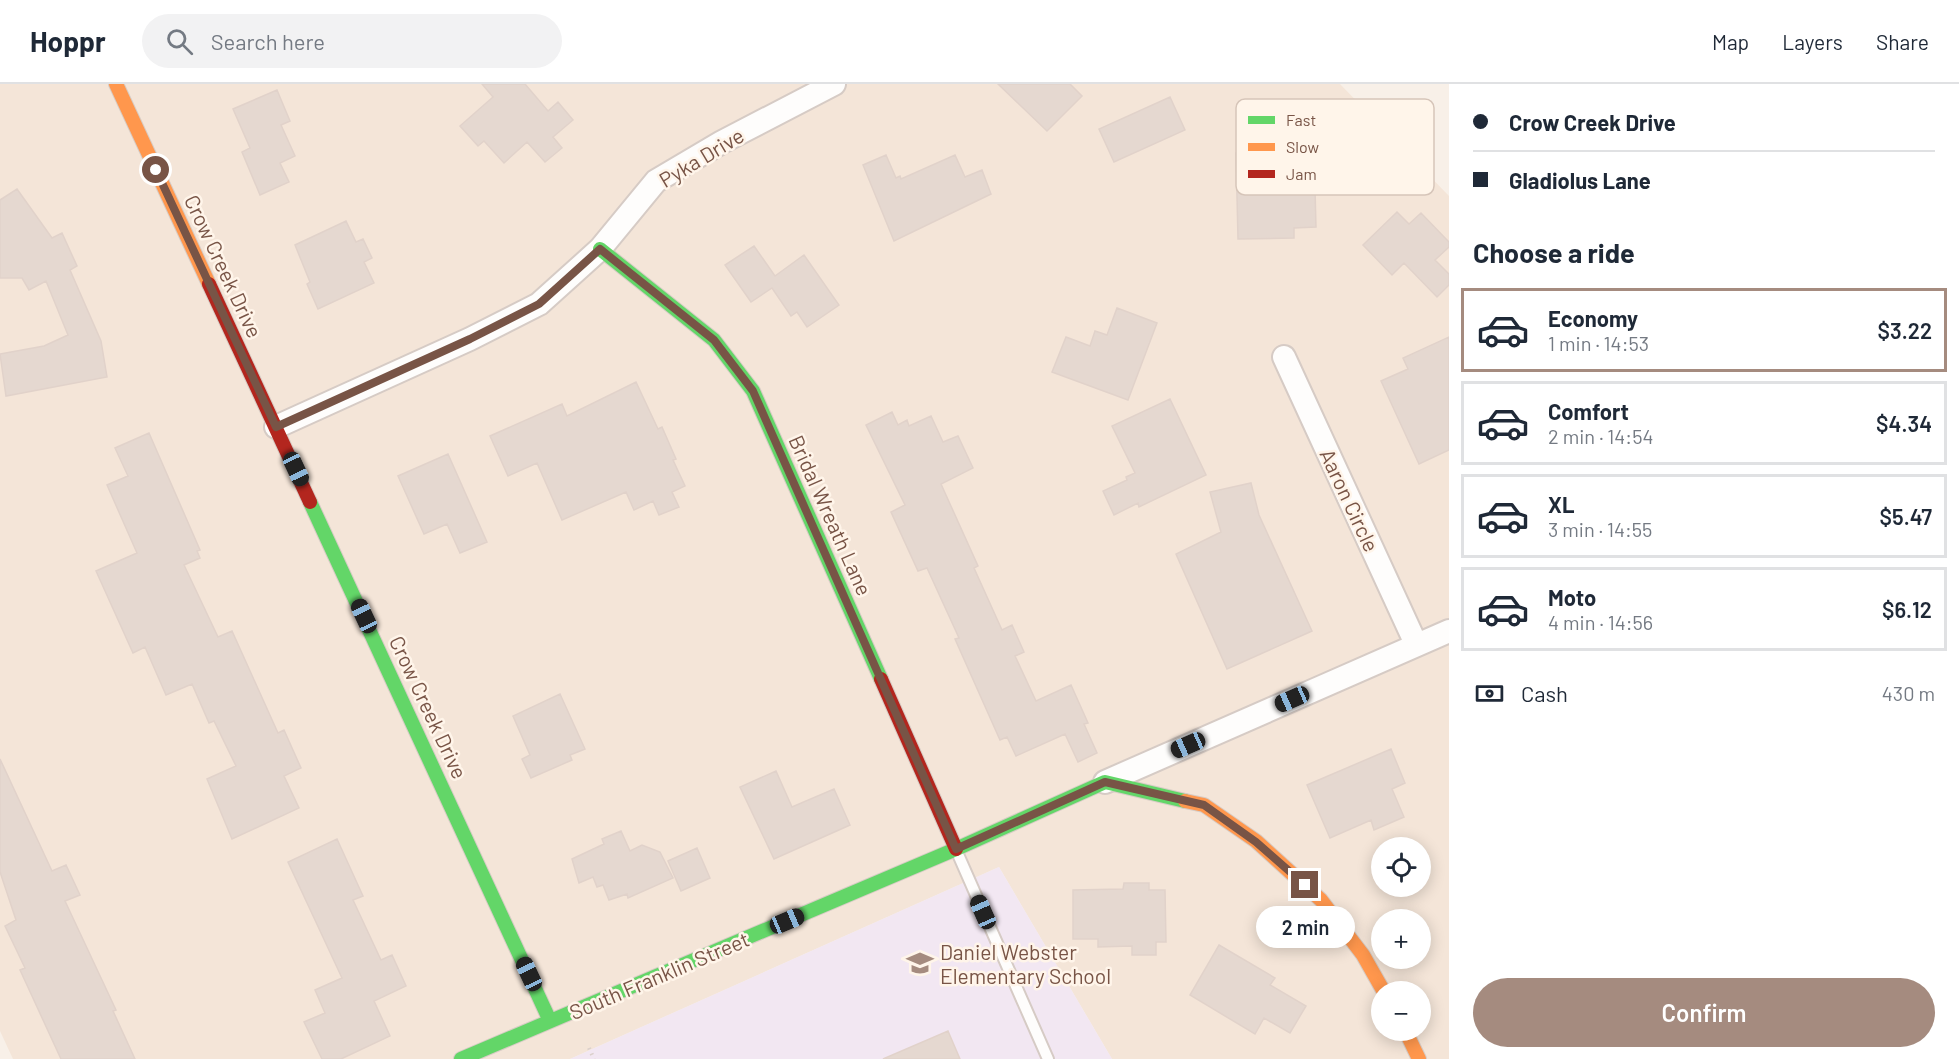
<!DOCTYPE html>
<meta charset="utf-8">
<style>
:root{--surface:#fff;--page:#f2f2f3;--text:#1f2937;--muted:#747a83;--line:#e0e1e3;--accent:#a58b7f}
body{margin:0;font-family:Barlow,sans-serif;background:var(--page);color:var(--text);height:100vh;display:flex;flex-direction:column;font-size:22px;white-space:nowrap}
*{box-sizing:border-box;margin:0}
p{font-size:20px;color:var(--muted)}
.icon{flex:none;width:33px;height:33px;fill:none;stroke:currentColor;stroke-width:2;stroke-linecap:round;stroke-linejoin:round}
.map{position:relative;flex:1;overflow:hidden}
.side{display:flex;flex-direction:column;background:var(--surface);width:510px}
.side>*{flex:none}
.guide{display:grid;align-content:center;height:132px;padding:0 24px;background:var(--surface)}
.controls{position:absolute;left:1371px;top:753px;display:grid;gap:12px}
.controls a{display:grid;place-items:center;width:60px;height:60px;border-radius:50%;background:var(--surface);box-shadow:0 3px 15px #0003;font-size:30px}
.end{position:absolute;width:27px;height:27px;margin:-14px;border:8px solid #785446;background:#fff;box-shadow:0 0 0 3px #fff}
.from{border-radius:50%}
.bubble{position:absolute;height:42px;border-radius:21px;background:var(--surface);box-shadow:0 3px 15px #0003;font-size:20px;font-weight:600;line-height:42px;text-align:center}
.car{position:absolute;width:18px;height:36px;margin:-18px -9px;border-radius:8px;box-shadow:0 0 4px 2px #0007;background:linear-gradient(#222 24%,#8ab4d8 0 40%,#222 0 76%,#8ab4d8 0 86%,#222 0)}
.guide b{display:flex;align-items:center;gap:21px;height:57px;font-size:22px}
.guide b+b{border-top:2px solid var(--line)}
.guide i{width:15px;height:15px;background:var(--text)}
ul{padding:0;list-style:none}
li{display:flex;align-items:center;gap:18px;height:84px;margin:0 12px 9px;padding:0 12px;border:3px solid var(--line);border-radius:0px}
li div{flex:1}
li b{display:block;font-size:22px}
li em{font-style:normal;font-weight:600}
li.selected{border-color:var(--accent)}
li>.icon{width:54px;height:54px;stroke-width:1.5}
h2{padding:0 24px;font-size:27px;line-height:72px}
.pay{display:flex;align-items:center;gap:15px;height:66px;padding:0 24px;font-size:22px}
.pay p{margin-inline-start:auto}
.button{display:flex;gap:12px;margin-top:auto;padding:12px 24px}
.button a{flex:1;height:69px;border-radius:36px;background:var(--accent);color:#fff;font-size:24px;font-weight:600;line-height:69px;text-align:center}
header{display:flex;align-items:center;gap:36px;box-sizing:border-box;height:84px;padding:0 30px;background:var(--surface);border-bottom:2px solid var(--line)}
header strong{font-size:28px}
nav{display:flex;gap:33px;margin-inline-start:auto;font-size:21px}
.search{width:420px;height:54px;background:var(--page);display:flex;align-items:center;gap:15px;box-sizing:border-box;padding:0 21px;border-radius:33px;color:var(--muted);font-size:22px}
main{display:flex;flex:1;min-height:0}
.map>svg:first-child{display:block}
.residential{fill:#f4e5d8;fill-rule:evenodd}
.education{fill:#f2e7f2}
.building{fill:#e5d8d0;stroke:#e1d2ca;stroke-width:1.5}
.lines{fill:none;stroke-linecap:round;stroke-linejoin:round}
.lane-casing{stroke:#d6cbc5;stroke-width:14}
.street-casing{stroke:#d6cbc5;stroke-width:26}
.fast-casing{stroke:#d7ccc5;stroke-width:16}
.slow-casing{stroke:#d7ccc5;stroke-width:16}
.jam-casing{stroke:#d7ccc5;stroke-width:16}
.path{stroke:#dbd0cb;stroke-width:4;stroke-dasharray:1.5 4.5;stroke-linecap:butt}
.lane{stroke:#fefdfc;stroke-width:10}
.street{stroke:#fefdfc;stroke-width:22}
.fast{stroke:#63d668;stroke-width:14}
.slow{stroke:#ff974d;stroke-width:14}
.jam{stroke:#b3261e;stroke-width:14}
.route{stroke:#785446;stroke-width:8}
.labels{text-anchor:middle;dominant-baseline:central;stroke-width:5;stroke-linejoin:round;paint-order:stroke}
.street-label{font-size:21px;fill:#785446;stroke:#fff5ea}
.poi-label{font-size:21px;fill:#785446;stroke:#fff5ea;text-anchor:start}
.key{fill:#fff5ea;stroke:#d6c5b9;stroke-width:1.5}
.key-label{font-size:16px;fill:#785446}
</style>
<header>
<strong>Hoppr</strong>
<div class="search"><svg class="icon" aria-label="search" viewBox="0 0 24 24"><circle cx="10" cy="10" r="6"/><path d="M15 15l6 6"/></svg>Search here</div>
<nav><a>Map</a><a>Layers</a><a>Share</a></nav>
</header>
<main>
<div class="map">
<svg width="1449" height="975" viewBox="0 0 1449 975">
<rect width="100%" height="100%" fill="#f8f0e8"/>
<path class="residential" d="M 0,0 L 1340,0 L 1449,112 L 1449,975 L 1112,975 L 999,783 L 570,975 L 13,975 L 0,947 ZM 1382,764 L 1420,764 L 1420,802 L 1382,802 ZM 1382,836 L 1420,836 L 1420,874 L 1382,874 ZM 1382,908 L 1420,908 L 1420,946 L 1382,946 Z"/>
<path class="education" d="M 999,783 L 1112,975 L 570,975 Z"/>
<path class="building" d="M 482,0 L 525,0 L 548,27 L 558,18 L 573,36 L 553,53 L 562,64 L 545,78 L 527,58 L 504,79 L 484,57 L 478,62 L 460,42 L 493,13 Z
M 998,0 L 1070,0 L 1082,12 L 1047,47 Z
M 277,6 L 290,37 L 281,41 L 295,72 L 280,79 L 289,98 L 260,111 L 242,68 L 250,64 L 233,25 Z
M 1170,13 L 1185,46 L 1114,78 L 1099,45 Z
M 1267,68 L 1267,106 L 1315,105 L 1316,143 L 1294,144 L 1294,154 L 1238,155 L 1236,69 Z
M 886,71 L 896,94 L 900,92 L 901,95 L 955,71 L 965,93 L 982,86 L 991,110 L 894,157 L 863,81 Z
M 17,105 L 52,154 L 62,149 L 77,182 L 70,186 L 101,257 L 107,293 L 6,312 L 0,270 L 44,262 L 68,251 L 46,197 L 29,206 L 22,194 L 0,194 L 0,116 Z
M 1397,128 L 1409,140 L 1421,129 L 1449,158 L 1449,163 L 1435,176 L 1449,190 L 1449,201 L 1437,213 L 1404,179 L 1392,191 L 1363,161 Z
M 346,137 L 356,158 L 363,155 L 372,174 L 364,178 L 374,199 L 318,225 L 307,200 L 310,198 L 295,161 Z
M 754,162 L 775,192 L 804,171 L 839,221 L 807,243 L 797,228 L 791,232 L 772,204 L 751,218 L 725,181 Z
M 1117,224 L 1157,239 L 1128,316 L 1052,288 L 1066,253 L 1090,262 L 1095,247 L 1107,251 Z
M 1449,253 L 1449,366 L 1419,380 L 1381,297 L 1408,285 L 1403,274 Z
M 636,298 L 658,345 L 662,343 L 676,375 L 673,376 L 685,402 L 672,408 L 679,423 L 659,431 L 653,417 L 634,426 L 626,408 L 562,436 L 537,379 L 508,392 L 490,352 L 562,320 L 567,332 Z
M 1170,315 L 1206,391 L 1139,423 L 1138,419 L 1114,431 L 1103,407 L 1127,396 L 1126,393 L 1135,389 L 1112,342 Z
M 892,328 L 898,341 L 907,336 L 909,342 L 931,332 L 943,358 L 958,352 L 973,384 L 941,400 L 978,482 L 974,484 L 1002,546 L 1012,541 L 1024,568 L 1015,572 L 1036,617 L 1071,601 L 1088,639 L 1084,640 L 1097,669 L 1078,678 L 1065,650 L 1016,672 L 1007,653 L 1000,656 L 955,555 L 959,554 L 927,484 L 918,487 L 891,428 L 905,421 L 866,341 Z
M 149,349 L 200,466 L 197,467 L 200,474 L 184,481 L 218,553 L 232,547 L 278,649 L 284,646 L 301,684 L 284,692 L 299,724 L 232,755 L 207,695 L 236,682 L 214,637 L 209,639 L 192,600 L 166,611 L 145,563 L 133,569 L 96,487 L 137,469 L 107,401 L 128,392 L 115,364 Z
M 448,370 L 487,458 L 460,469 L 447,440 L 424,450 L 398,392 Z
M 1251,399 L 1259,431 L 1312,547 L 1227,585 L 1176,470 L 1221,448 L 1210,408 Z
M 560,610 L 585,665 L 570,671 L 572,676 L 531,694 L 522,675 L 530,671 L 513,632 Z
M 1391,665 L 1405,699 L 1392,705 L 1404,733 L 1374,746 L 1371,736 L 1330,754 L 1307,701 Z
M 0,675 L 52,787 L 66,781 L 80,811 L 65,817 L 116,926 L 113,927 L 135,975 L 61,975 L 20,886 L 25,884 L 5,842 L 16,836 L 0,788 Z
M 776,687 L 792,723 L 834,705 L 850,741 L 774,775 L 740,703 Z
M 621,747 L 630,767 L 642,761 L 660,768 L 673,794 L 628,814 L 627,810 L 609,816 L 603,801 L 597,803 L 593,793 L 579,799 L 572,775 L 604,760 L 602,755 Z
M 337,755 L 363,812 L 353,816 L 381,876 L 392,871 L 406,902 L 374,917 L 390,952 L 341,975 L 322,975 L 304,938 L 325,929 L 315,906 L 342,894 L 288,778 Z
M 697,764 L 710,794 L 681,807 L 668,777 Z
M 1124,799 L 1149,799 L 1149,806 L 1165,806 L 1166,858 L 1156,858 L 1156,871 L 1132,871 L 1132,862 L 1098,863 L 1098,855 L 1073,855 L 1073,806 L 1123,805 Z
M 1219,861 L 1275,894 L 1270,901 L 1306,922 L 1290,949 L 1264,934 L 1255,950 L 1190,911 Z
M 948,947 L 960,975 L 883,975 Z"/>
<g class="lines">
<defs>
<path id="lane" d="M 957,768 L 1048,975"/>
<path id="street" d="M 1284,273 L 1416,560
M 276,343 L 470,255 L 539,220 L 600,165 L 656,97 L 722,58 L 834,0
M 1105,698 L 1449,547"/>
<path id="fast" d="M 600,165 L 714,256 L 753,307 L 881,595
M 310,418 L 550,937
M 461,975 L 956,765 L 1105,698 L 1185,717"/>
<path id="slow" d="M 116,0 L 209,200
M 1185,717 L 1204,721 L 1256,757 L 1321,816 L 1363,871 L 1384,908
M 1405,946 L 1419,975"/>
<path id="jam" d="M 209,200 L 310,418
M 881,595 L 956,765"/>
</defs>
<use href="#lane" class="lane-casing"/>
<use href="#street" class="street-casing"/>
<use href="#fast" class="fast-casing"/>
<use href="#slow" class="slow-casing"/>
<use href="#jam" class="jam-casing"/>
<path class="path" d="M 589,964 L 594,975"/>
<use href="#lane" class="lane"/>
<use href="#street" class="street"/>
<use href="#fast" class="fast"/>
<use href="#slow" class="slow"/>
<use href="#jam" class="jam"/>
</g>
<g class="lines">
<path class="route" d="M 156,86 L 276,343 L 470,255 L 539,220 L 600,165 L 714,256 L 753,307 L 956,765 L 1105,698 L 1204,721 L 1256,758 L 1305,801"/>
</g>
<defs>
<symbol id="school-bare" viewBox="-9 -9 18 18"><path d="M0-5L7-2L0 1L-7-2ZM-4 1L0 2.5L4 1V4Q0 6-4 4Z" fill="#a58b7f" stroke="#fff5ea" stroke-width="2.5" paint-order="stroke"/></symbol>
</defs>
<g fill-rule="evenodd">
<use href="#school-bare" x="901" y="860" width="38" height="38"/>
</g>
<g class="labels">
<g class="street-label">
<text transform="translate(701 73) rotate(-31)">Pyka Drive</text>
<text transform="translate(224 182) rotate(65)">Crow Creek Drive</text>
<text transform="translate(1350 416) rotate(65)">Aaron Circle</text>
<text transform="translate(831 431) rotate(66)">Bridal Wreath Lane</text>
<text transform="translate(429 623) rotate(65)">Crow Creek Drive</text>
<text transform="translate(659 891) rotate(-23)">South Franklin Street</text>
</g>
<g class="poi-label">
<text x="940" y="867">Daniel Webster<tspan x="940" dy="24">Elementary School</tspan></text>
</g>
</g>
<rect x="1236" y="15" width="198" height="96" rx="9" class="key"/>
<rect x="1248" y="32" width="27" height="8" fill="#63d668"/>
<rect x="1248" y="59" width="27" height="8" fill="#ff974d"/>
<rect x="1248" y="86" width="27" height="8" fill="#b3261e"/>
<g class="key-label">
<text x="1286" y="42">Fast</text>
<text x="1286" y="69">Slow</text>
<text x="1286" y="96">Jam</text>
</g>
</svg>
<div class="controls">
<a><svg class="icon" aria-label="locate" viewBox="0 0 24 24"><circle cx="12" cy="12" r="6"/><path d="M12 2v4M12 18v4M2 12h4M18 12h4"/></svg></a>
<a>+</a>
<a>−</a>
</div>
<i class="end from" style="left:156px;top:86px"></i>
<i class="end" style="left:1305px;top:801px"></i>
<div class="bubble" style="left:1256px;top:822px;width:99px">2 min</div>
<i class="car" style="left:296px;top:385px;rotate:155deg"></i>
<i class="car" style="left:364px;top:532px;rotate:335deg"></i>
<i class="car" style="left:1292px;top:615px;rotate:246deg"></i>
<i class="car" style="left:1188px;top:661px;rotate:246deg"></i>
<i class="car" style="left:983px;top:828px;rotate:336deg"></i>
<i class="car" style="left:787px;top:837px;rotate:67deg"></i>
<i class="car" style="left:529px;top:890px;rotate:335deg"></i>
</div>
<section class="side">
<div class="guide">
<b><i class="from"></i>Crow Creek Drive</b>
<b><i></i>Gladiolus Lane</b>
</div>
<h2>Choose a ride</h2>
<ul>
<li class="selected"><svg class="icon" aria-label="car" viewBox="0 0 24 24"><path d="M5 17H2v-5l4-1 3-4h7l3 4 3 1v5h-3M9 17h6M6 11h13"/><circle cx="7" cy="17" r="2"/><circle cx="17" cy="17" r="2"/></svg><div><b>Economy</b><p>1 min · 14:53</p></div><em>$3.22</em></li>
<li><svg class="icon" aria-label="car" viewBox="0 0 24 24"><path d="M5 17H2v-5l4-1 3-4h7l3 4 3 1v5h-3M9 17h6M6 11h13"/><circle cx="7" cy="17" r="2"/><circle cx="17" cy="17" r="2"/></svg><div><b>Comfort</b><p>2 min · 14:54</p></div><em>$4.34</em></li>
<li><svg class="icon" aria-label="car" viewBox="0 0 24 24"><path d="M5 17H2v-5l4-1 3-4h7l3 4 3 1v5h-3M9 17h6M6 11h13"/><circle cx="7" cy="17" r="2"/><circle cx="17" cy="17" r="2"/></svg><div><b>XL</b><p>3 min · 14:55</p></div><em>$5.47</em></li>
<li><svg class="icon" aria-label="car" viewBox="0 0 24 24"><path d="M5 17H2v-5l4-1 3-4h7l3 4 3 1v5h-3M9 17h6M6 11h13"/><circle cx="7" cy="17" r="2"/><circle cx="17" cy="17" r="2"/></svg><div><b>Moto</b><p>4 min · 14:56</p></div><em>$6.12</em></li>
</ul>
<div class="pay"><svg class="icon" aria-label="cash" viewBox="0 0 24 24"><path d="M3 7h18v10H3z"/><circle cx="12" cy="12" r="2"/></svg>Cash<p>430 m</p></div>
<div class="button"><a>Confirm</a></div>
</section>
</main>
